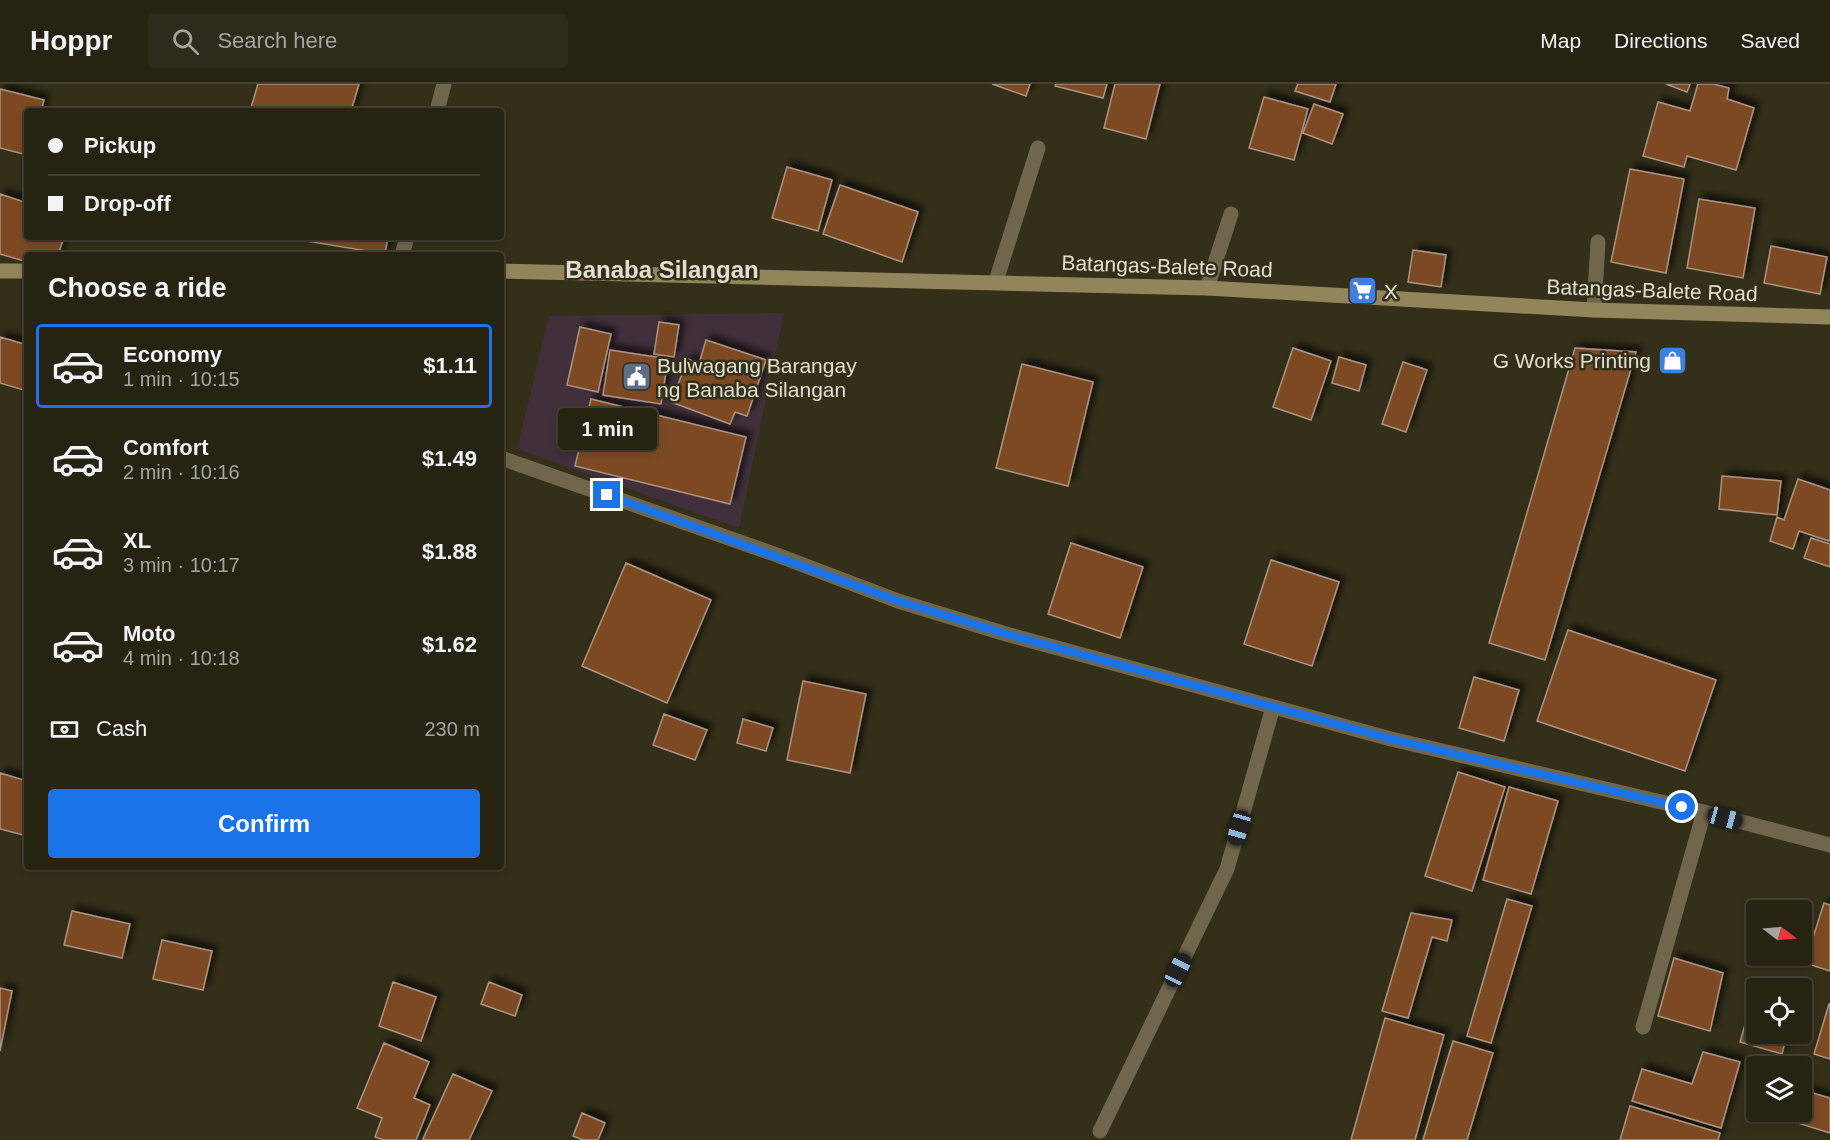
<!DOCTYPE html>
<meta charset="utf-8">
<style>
:root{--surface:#262313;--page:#2e2b1c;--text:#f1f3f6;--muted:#a4a4a0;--line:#424033;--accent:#1a73e8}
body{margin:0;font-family:Helvetica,sans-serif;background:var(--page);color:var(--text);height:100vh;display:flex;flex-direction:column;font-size:22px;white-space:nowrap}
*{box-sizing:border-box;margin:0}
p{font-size:20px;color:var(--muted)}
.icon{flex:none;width:33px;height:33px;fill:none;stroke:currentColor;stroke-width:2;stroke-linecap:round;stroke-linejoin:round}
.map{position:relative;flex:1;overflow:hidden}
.panel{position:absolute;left:24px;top:168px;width:480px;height:618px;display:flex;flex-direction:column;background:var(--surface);border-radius:6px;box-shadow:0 3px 9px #0003,0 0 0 2px var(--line)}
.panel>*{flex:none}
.top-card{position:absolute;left:24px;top:24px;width:480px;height:132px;border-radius:6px;box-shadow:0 3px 9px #0003,0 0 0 2px var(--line);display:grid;align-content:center;height:132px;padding:0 24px;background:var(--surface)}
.needle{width:39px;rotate:106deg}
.tools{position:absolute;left:1746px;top:816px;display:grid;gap:12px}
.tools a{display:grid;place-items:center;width:66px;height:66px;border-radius:6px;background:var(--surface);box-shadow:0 3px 9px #0003,0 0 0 2px var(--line);font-size:30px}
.end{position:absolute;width:27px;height:27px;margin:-14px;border:8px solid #1a73e8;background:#fff;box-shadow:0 0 0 3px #fff}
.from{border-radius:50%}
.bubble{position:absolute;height:42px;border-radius:6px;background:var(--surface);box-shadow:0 3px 9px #0003,0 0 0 2px var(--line);font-size:20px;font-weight:700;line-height:42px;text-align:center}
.car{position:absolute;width:18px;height:36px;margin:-18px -9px;border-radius:8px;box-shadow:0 0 4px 2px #0007;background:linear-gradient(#222 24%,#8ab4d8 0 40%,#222 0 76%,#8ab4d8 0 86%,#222 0)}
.top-card b{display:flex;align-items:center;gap:21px;height:57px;font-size:22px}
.top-card b+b{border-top:2px solid var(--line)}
.top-card i{width:15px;height:15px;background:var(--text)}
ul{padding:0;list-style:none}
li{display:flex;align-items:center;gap:18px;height:84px;margin:0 12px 9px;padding:0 12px;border:3px solid transparent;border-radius:6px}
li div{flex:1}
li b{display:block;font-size:22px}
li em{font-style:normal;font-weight:700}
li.on{border-color:var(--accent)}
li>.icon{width:54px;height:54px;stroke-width:1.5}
h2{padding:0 24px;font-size:27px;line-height:72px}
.pay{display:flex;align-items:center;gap:15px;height:66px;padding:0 24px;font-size:22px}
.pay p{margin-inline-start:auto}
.cta{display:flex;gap:12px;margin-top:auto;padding:12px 24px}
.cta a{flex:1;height:69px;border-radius:6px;background:var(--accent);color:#fff;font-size:24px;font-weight:700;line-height:69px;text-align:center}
header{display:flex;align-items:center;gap:36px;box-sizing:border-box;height:84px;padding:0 30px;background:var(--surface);border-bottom:2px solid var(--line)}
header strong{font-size:28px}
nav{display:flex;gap:33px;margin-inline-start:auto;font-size:21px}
.search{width:420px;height:54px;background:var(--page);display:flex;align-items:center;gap:15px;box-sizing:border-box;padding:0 21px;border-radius:6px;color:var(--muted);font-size:22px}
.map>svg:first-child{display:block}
.commercial{fill:#41303b}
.building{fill:#7c4821;stroke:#ab9384;stroke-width:1.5;filter:url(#shadow)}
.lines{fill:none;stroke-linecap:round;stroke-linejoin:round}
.service{stroke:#6f664c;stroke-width:15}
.minor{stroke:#6f664c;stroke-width:15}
.secondary{stroke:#93855b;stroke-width:15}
.route{stroke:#1a73e8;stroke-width:8}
.labels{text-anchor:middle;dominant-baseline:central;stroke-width:5;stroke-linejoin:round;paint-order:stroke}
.street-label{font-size:21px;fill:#e2dfd2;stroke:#332f19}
.poi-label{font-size:21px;fill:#e2dfd2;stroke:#332f19;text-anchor:start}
.quarter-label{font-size:24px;font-weight:bold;fill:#e2dfd2;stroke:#332f19}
</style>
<header>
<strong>Hoppr</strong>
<div class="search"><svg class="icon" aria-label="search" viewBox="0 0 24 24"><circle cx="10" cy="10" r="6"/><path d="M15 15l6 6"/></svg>Search here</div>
<nav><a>Map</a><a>Directions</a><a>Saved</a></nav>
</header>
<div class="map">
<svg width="1830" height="1056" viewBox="0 0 1830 1056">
<defs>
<filter id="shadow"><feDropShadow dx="5.5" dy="-5.5" stdDeviation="3" flood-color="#0009"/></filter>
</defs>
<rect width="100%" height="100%" fill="#332f19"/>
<path class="commercial" d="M 784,229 L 739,444 L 517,365 L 549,232 Z"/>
<path class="building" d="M 258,0 L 359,0 L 351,27 L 250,27 Z
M 992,0 L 1030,0 L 1026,12 Z
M 1056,0 L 1107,0 L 1103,14 L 1055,2 Z
M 1115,0 L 1160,0 L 1146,55 L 1104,44 Z
M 1298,0 L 1336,0 L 1330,18 L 1295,7 Z
M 1666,0 L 1690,0 L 1687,8 Z
M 1698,0 L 1713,0 L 1729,4 L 1727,15 L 1754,24 L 1736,86 L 1687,72 L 1684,83 L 1643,72 L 1658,18 L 1690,27 Z
M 0,5 L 44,16 L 41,27 L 27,27 L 27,71 L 0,64 Z
M 1264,13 L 1308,25 L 1294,76 L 1249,64 Z
M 1314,20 L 1343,30 L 1332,60 L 1303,49 Z
M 787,83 L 832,96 L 818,147 L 772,134 Z
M 1630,85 L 1684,95 L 1666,189 L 1611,178 Z
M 840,101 L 918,128 L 902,178 L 823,150 Z
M 0,110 L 27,119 L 27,153 L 64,153 L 58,171 L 27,171 L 27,178 L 0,170 Z
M 1699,115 L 1755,124 L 1743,194 L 1687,184 Z
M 282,153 L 388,153 L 385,170 Z
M 1771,162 L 1827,173 L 1820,210 L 1764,199 Z
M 1413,166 L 1446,171 L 1441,203 L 1408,198 Z
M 659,238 L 679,241 L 674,273 L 654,270 Z
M 580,243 L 611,250 L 598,308 L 567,301 Z
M 0,253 L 27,261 L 27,307 L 0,299 Z
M 706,256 L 766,276 L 747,332 L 735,328 L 730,340 L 671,318 L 688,275 L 699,280 Z
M 1293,264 L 1331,277 L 1311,336 L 1273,323 Z
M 1575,264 L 1636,268 L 1545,576 L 1489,559 Z
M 610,266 L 668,275 L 661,320 L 603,311 Z
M 1339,273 L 1366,281 L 1359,307 L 1332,299 Z
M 1403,278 L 1427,286 L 1406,348 L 1382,340 Z
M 1022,280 L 1093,298 L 1068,402 L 996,384 Z
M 591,315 L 746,353 L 730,420 L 575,382 Z
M 1722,392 L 1781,397 L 1777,431 L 1719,425 Z
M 1798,395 L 1830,406 L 1830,454 L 1829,457 L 1799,447 L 1793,465 L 1770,457 L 1777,433 L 1784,436 Z
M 1811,454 L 1830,460 L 1830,483 L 1804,474 Z
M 1071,459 L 1143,483 L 1120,554 L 1048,530 Z
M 1271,476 L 1339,498 L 1312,582 L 1244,560 Z
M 626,479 L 711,516 L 667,619 L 582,582 Z
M 1568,546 L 1716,596 L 1685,687 L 1537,637 Z
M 1474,593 L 1519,606 L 1504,657 L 1459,644 Z
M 803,597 L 866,610 L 850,689 L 787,676 Z
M 664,630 L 707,646 L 695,676 L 653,661 Z
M 743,635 L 773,644 L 766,667 L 737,659 Z
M 1458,688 L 1505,703 L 1472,807 L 1425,792 Z
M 0,689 L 27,697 L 27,752 L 0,745 Z
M 1509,703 L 1558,717 L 1531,810 L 1483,796 Z
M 1507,815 L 1532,822 L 1491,959 L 1467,952 Z
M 1824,819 L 1830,821 L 1830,887 L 1805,879 Z
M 72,827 L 130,840 L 122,874 L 64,861 Z
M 1411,829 L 1452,836 L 1447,857 L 1432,853 L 1408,934 L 1382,927 Z
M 162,856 L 212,867 L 203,906 L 153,895 Z
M 1674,874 L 1723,889 L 1710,947 L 1658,932 Z
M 393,898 L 436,913 L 421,957 L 379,942 Z
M 489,898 L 522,911 L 515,932 L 481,920 Z
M 0,904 L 12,907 L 0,967 Z
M 1752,916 L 1756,918 L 1756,950 L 1787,950 L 1782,970 L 1740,958 Z
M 1829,920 L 1830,920 L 1830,975 L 1814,970 Z
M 1385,934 L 1444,951 L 1415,1056 L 1351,1056 Z
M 1453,957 L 1493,969 L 1467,1056 L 1423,1056 Z
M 384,959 L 429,978 L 414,1014 L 430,1021 L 416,1056 L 384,1056 L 375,1053 L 382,1034 L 357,1024 Z
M 1703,968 L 1740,978 L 1721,1044 L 1632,1017 L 1642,985 L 1692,1000 Z
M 453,990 L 492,1007 L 469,1056 L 426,1056 L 423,1055 Z
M 1802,1006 L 1830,1014 L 1830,1049 L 1788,1036 L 1790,1028 L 1802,1028 Z
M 1630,1022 L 1720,1049 L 1718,1056 L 1620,1056 Z
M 582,1029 L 605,1039 L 598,1056 L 583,1056 L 573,1052 Z"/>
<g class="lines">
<path class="service" d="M 996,197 L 1038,64
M 1207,204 L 1231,130
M 1594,226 L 1598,158"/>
<path class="minor" d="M 437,27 L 444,0
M 402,171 L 407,153
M 501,374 L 777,471 L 898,517 L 1006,550 L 1391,655 L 1704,728 L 1830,761
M 1643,943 L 1704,728
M 1100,1047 L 1227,785 L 1273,623"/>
<path class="secondary" d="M 0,187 L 27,187
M 501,187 L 1207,204 L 1594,226 L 1830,233"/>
</g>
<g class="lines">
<path class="route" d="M 607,411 L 898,517 L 1006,550 L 1391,655 L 1682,723"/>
</g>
<defs>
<symbol id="supermarket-square" viewBox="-11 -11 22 22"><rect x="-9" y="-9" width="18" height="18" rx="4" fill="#3f7fe0" stroke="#332f19"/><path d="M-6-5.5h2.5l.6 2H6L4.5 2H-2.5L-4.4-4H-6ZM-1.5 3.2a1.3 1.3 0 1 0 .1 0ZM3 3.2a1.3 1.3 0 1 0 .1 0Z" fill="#fff"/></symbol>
<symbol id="shop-square" viewBox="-11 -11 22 22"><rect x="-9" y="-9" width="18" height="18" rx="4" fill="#3f7fe0" stroke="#332f19"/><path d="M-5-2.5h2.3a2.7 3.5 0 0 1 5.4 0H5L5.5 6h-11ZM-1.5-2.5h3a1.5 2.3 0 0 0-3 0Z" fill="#fff"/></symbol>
<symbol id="civic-square" viewBox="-11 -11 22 22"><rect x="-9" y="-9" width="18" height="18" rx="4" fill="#5c6f8a" stroke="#332f19"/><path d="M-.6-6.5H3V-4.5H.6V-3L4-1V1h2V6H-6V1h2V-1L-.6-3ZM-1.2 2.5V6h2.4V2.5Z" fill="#fff"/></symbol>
</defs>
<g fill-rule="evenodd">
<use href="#supermarket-square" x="1346" y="190" width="33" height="33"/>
<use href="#shop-square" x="1656" y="260" width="33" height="33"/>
<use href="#civic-square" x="620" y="276" width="33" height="33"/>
</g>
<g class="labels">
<g class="street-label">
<text transform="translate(1167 182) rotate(2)">Batangas-Balete Road</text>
<text transform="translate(1652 206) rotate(2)">Batangas-Balete Road</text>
</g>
<g class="poi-label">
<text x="1384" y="207">X</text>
<text x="1651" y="276" text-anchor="end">G Works Printing</text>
<text x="657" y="281">Bulwagang Barangay<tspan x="657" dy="24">ng Banaba Silangan</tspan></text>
</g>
<g class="quarter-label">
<text x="662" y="185">Banaba Silangan</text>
</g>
</g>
</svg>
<div class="tools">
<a><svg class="needle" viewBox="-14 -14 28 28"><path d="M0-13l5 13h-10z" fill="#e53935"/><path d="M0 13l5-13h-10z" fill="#a4a4a0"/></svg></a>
<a><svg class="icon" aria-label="locate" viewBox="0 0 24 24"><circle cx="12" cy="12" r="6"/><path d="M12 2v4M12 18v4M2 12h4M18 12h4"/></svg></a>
<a><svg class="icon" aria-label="layers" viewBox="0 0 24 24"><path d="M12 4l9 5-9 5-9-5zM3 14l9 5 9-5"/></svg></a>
</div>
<i class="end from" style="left:1682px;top:723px"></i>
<i class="end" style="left:607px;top:411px"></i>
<div class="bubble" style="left:558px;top:324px;width:99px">1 min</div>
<i class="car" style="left:1725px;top:734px;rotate:105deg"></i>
<i class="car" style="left:1239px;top:744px;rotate:196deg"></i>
<i class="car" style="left:1178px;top:886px;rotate:26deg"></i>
<div class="top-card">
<b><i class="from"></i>Pickup</b>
<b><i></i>Drop-off</b>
</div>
<section class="panel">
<h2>Choose a ride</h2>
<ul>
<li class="on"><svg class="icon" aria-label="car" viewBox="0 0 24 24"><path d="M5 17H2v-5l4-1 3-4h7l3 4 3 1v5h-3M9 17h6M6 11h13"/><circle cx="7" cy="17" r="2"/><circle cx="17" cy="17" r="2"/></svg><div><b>Economy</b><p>1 min · 10:15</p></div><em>$1.11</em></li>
<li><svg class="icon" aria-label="car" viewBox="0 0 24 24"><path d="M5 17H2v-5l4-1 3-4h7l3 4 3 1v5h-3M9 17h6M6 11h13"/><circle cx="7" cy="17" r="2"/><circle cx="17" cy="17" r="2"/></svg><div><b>Comfort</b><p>2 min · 10:16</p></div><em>$1.49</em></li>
<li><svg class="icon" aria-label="car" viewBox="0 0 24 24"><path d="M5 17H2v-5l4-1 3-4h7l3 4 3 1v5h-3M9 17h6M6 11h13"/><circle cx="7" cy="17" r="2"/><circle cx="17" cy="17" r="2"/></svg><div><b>XL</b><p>3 min · 10:17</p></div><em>$1.88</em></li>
<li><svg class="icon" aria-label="car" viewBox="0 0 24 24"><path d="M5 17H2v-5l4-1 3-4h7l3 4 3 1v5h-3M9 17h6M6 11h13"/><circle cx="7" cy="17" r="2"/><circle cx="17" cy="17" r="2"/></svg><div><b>Moto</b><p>4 min · 10:18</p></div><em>$1.62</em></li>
</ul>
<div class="pay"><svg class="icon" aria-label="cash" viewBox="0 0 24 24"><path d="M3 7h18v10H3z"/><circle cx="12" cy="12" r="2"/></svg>Cash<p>230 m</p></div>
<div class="cta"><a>Confirm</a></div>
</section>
</div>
